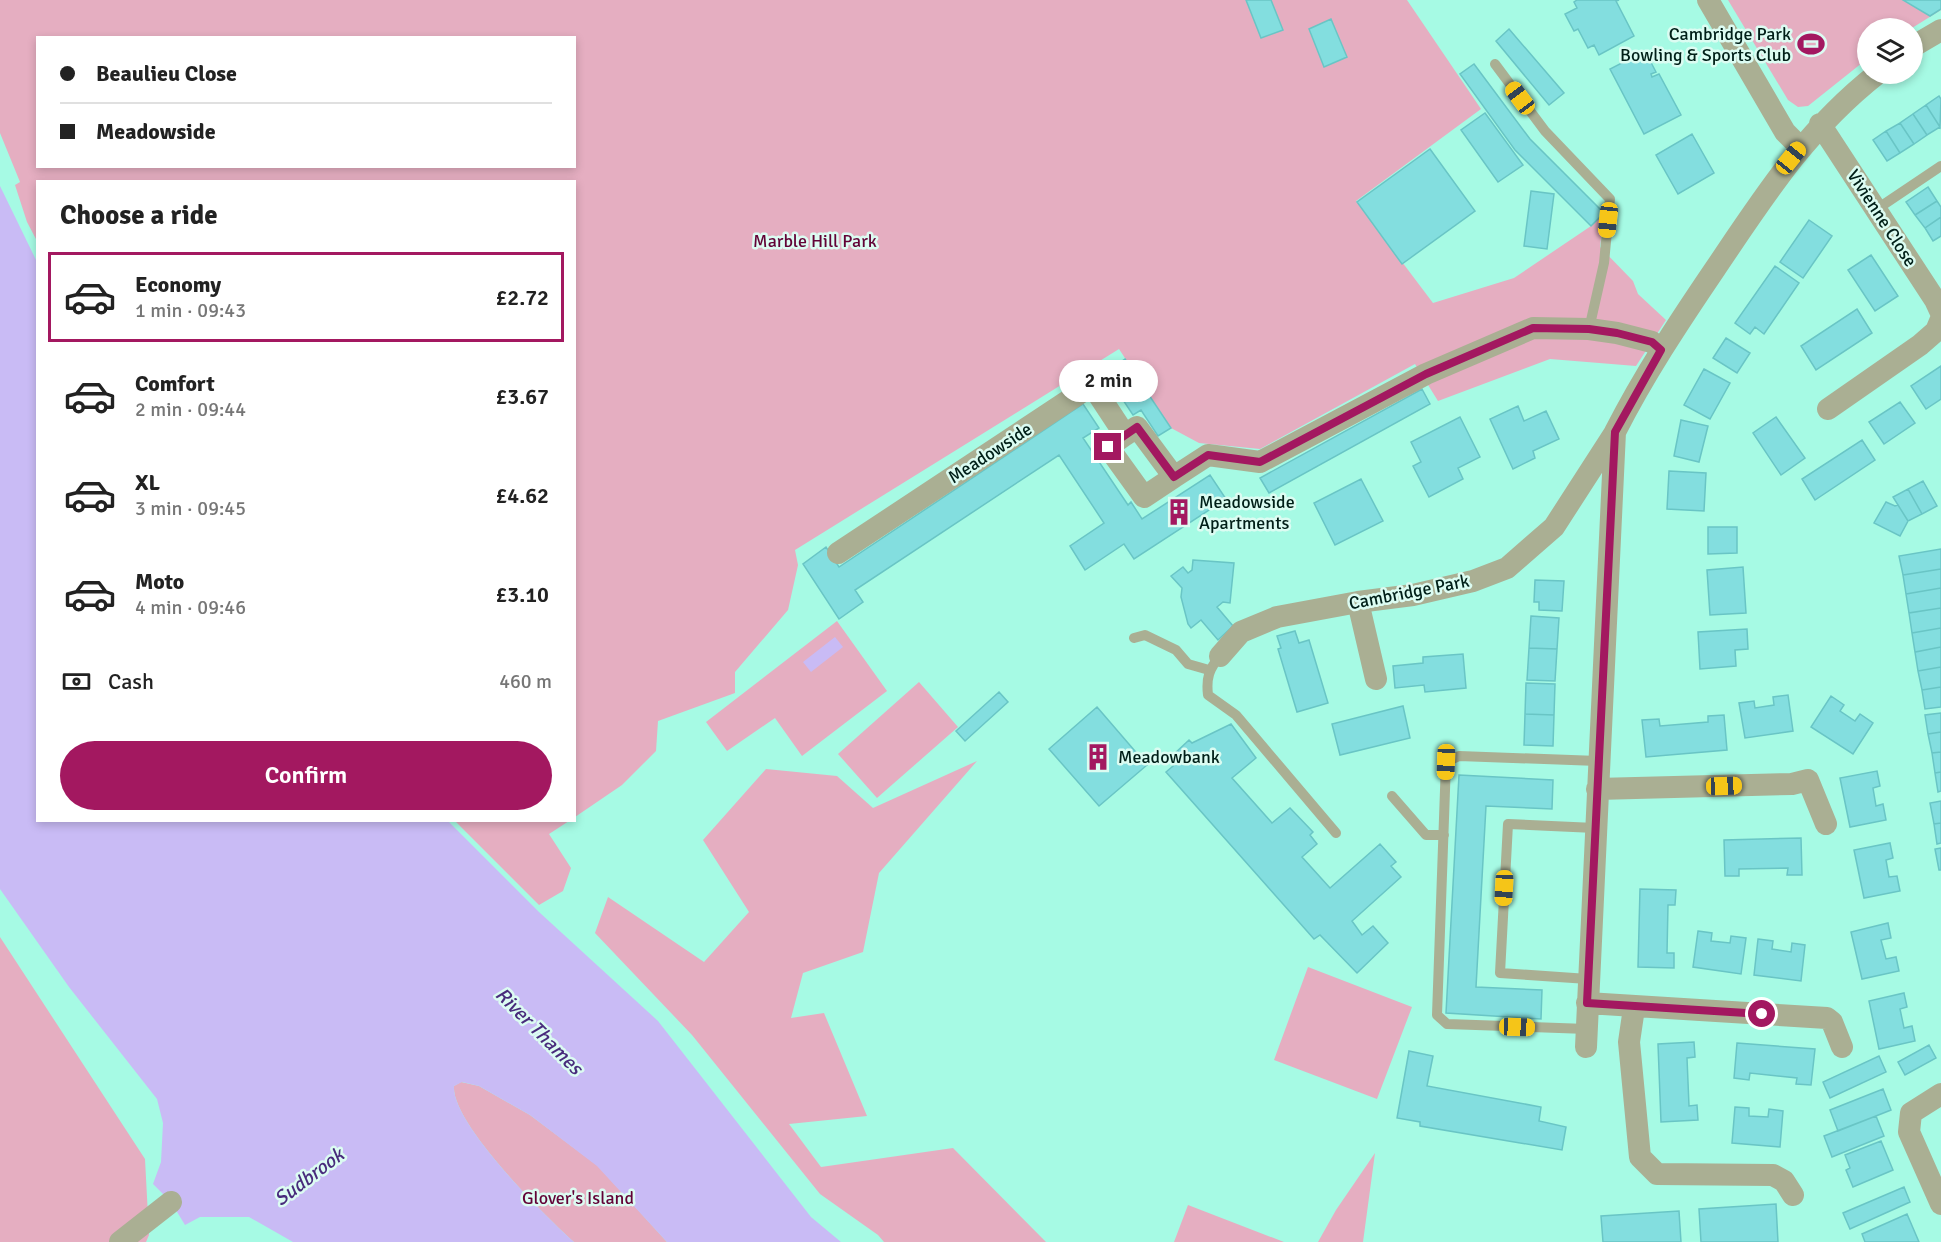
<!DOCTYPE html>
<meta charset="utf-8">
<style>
:root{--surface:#fff;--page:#f2f2f2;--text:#222;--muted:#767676;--line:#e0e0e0;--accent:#a31860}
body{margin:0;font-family:Signika,sans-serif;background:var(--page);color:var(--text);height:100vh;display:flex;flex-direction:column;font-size:22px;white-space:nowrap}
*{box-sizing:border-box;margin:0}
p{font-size:20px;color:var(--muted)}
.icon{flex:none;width:33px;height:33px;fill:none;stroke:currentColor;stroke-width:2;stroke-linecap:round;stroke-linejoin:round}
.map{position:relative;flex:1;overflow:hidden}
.sheet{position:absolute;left:36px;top:180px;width:540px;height:642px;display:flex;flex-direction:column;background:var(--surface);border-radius:0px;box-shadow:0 3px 9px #0003}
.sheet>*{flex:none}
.guide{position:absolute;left:36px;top:36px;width:540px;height:132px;border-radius:0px;box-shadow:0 3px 9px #0003;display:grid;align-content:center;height:132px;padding:0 24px;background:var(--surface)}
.controls{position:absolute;left:1857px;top:18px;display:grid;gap:12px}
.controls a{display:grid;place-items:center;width:66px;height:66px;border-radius:50%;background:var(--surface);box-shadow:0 3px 9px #0003;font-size:30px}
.end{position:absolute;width:27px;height:27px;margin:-14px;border:8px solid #a31860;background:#fff;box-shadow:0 0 0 3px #fff}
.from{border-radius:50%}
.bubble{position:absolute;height:42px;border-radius:21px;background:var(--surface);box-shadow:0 3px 9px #0003;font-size:20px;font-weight:600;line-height:42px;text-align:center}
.car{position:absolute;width:18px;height:36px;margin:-18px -9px;border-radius:8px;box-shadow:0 0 4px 2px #0007;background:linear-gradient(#f5c518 24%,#345 0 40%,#f5c518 0 76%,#345 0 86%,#f5c518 0)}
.guide b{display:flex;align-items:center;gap:21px;height:57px;font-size:22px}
.guide b+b{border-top:2px solid var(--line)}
.guide i{width:15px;height:15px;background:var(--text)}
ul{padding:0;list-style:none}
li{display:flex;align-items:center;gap:18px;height:90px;margin:0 12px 9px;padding:0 12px;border:3px solid transparent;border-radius:0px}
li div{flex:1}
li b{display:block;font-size:22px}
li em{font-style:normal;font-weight:600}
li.on{border-color:var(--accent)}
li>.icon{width:54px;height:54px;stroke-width:1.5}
h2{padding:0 24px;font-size:27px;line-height:72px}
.pay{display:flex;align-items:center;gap:15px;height:66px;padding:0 24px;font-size:22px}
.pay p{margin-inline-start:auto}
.button{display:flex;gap:12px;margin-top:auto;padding:12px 24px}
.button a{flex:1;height:69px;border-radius:36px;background:var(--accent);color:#fff;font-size:24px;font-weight:600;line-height:69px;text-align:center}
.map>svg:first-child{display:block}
.green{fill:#e5aec1;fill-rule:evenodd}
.water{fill:#c9bbf5}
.building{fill:#83dedf;stroke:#69c5c5;stroke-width:1.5}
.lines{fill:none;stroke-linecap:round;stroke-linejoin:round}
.service{stroke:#aaaf93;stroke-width:10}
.minor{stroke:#aaaf93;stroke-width:22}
.route{stroke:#a31860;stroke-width:8}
.labels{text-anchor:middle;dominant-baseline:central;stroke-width:5;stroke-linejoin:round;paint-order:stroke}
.poi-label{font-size:18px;fill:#001f18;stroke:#dcfcf2;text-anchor:start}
.street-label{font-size:18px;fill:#001f18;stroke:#dcfcf2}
.park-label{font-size:18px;fill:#620236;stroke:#dcfcf2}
.water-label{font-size:20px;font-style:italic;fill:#482b7c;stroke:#dcfcf2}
</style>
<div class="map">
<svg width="1941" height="1242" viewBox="0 0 1941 1242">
<rect width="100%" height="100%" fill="#a6fae4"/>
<path class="green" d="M 0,0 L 1407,0 L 1481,109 L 1356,201 L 1433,303 L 1514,278 L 1591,226 L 1604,213 L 1600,247 L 1633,281 L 1638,294 L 1666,320 L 1636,366 L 1550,359 L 1438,401 L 1415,364 L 1260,449 L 1199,443 L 1171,428 L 1119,349 L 795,550 L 798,565 L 788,610 L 735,672 L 735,693 L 658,721 L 656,751 L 622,785 L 575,817 L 574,182 L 38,182 L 37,241 L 27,222 L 15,185 L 20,182 L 0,133 ZM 38,38 L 574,38 L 574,166 L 38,166 Z
M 1728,0 L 1941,0 L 1941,10 L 1912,28 L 1868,28 L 1867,59 L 1808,106 L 1798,107 L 1788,100 Z
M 837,621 L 887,691 L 802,756 L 775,718 L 727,751 L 706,722 Z
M 919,682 L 958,727 L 877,798 L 838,754 Z
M 977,761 L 879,873 L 863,952 L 803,973 L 791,1018 L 824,1013 L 867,1116 L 789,1124 L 821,1167 L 953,1148 L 1046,1242 L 884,1242 L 878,1235 L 820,1194 L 692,1035 L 595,933 L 608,897 L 704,962 L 749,912 L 703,840 L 766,769 L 837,776 L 873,808 Z
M 455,821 L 569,821 L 549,834 L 571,868 L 563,891 L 539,905 Z
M 0,937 L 145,1159 L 149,1235 L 146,1242 L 0,1242 Z
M 1308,967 L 1412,1007 L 1377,1099 L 1274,1060 Z
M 461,1082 L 479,1086 L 530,1115 L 598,1166 L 667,1242 L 574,1242 C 546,1217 451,1123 454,1086 Z
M 1375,1153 L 1363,1242 L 1318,1242 L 1336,1210 Z
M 1188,1205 L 1284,1242 L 1174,1242 Z"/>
<path class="water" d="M 0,186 L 37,262 L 38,820 L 448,821 L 539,912 L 658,1021 L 811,1217 L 841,1242 L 667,1242 L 597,1166 L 530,1115 L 479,1086 L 462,1082 L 454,1086 C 451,1123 546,1217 574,1242 L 293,1242 L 249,1217 L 200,1217 L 185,1225 L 171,1202 L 153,1184 L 161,1162 L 163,1123 L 157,1099 L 69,987 L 0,889 Z
M 835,637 L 843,647 L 811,672 L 803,662 Z"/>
<path class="building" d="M 1246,0 L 1271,0 L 1283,30 L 1261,38 Z
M 1577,0 L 1619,0 L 1616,1 L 1634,36 L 1599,55 L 1594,45 L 1588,48 L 1578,29 L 1574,31 L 1565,14 L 1577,8 L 1574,2 Z
M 1903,0 L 1941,0 L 1941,9 L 1930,16 Z
M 1331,19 L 1347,57 L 1324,67 L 1309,29 Z
M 1509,29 L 1564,93 L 1549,105 L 1496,41 Z
M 1645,51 L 1656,72 L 1651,74 L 1652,77 L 1659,74 L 1681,115 L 1644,134 L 1610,69 Z
M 1474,64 L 1530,139 L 1604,213 L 1591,226 L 1515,150 L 1460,74 Z
M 1939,96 L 1941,99 L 1940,127 L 1926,105 Z
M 1926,105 L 1940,127 L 1927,135 L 1913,114 Z
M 1485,113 L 1523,165 L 1498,182 L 1461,130 Z
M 1913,114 L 1927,135 L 1914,144 L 1900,123 Z
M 1900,123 L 1914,144 L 1900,153 L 1886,131 Z
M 1886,131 L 1900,153 L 1887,161 L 1873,140 Z
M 1692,134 L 1714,173 L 1678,194 L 1656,155 Z
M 1430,149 L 1475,211 L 1402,264 L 1357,202 Z
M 1928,187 L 1937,201 L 1915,215 L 1906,202 Z
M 1531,191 L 1554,194 L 1547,249 L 1524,246 Z
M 1937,201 L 1941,207 L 1941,217 L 1925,228 L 1915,215 Z
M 1941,217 L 1941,236 L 1933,241 L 1925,228 Z
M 1809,220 L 1832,236 L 1803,278 L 1780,262 Z
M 1871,255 L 1898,296 L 1875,311 L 1848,270 Z
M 1775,266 L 1799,283 L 1764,334 L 1755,327 L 1750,334 L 1735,323 Z
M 1857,309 L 1872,333 L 1816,370 L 1801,346 Z
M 1726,338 L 1750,353 L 1737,373 L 1713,358 Z
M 1125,359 L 1171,428 L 1158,436 L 1141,410 L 1133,415 L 1105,373 Z
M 1941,366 L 1941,399 L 1926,409 L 1911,386 Z
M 1704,369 L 1730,383 L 1710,419 L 1684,405 Z
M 1422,389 L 1430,404 L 1269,493 L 1260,478 Z
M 1900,402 L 1915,423 L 1884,444 L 1869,422 Z
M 1083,404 L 1099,428 L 1083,438 L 1128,505 L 1131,502 L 1142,519 L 1210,475 L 1226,499 L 1134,559 L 1124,544 L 1085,570 L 1070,546 L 1104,523 L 1059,455 L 855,590 L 863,602 L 839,619 L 803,564 L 826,547 L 839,567 Z
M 1518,406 L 1524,421 L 1546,411 L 1559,439 L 1533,451 L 1535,458 L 1513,469 L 1490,419 Z
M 1460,417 L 1480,457 L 1458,468 L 1463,479 L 1429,497 L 1413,466 L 1421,462 L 1411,442 Z
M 1776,417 L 1805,458 L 1781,475 L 1753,433 Z
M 1681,420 L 1708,426 L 1699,462 L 1674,456 Z
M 1862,440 L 1875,460 L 1815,500 L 1802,479 Z
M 1669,471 L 1706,473 L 1704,511 L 1667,509 Z
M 1361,479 L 1383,521 L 1335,545 L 1314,503 Z
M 1923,481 L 1937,506 L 1922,514 L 1908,489 Z
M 1908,489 L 1922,514 L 1908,521 L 1893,497 Z
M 1886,502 L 1895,506 L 1898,505 L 1908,521 L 1900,536 L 1874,523 Z
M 1708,527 L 1737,527 L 1737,553 L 1708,554 Z
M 1941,549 L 1941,569 L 1903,575 L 1899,556 Z
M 1193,560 L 1234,563 L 1230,603 L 1223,602 L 1217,607 L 1233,626 L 1218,640 L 1201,620 L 1191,628 L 1188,624 L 1181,597 L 1182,588 L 1171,576 L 1183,567 L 1188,573 L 1192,570 Z
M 1743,567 L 1746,613 L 1710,615 L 1707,570 Z
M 1941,569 L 1941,588 L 1906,594 L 1903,575 Z
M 1535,580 L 1564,581 L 1562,611 L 1539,610 L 1539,602 L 1534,602 Z
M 1941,588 L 1941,608 L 1909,613 L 1906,594 Z
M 1941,608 L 1941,628 L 1912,633 L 1909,613 Z
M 1531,616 L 1559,618 L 1557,649 L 1529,648 Z
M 1941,628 L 1941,647 L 1915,652 L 1912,633 Z
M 1747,629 L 1748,649 L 1735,650 L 1736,666 L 1700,669 L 1698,632 Z
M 1295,631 L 1299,643 L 1309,640 L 1328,703 L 1297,712 L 1278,649 L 1281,648 L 1277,636 Z
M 1941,647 L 1941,667 L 1918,671 L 1915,652 Z
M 1529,648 L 1557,649 L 1555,681 L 1527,680 Z
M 1463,654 L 1466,688 L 1425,692 L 1424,685 L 1395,688 L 1393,666 L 1423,663 L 1423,657 Z
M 1941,667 L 1941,687 L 1922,690 L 1918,671 Z
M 1526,683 L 1555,684 L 1554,715 L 1525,714 Z
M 1941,687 L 1941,707 L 1925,709 L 1922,690 Z
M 999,692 L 1008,702 L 965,741 L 956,731 Z
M 1788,695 L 1793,731 L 1745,738 L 1739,703 L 1754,701 L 1755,708 L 1774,705 L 1773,697 Z
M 1831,696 L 1844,705 L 1840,711 L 1855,721 L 1860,714 L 1873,723 L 1853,754 L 1811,727 Z
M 1403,706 L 1410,738 L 1340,755 L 1332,724 Z
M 1097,707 L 1147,765 L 1099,806 L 1049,749 Z
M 1941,713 L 1941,732 L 1928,734 L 1925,715 Z
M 1525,714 L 1554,715 L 1553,746 L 1524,745 Z
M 1724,715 L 1727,750 L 1646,757 L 1642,720 L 1659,719 L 1660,726 L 1708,722 L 1708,716 Z
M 1231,724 L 1256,758 L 1232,778 L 1272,823 L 1290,808 L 1313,832 L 1310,835 L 1317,844 L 1302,857 L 1330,888 L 1380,844 L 1396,862 L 1391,866 L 1401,877 L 1352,921 L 1362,935 L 1373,926 L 1388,943 L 1357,973 L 1320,935 L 1314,939 L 1166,772 L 1179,761 L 1174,754 L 1189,740 L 1192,743 Z
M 1941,732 L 1941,752 L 1932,753 L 1928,734 Z
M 1941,752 L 1941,772 L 1935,773 L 1932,753 Z
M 1877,771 L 1880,786 L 1873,788 L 1876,806 L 1883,804 L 1886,820 L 1850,827 L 1840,778 Z
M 1941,772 L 1941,791 L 1938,792 L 1935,773 Z
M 1459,775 L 1553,780 L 1552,809 L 1486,806 L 1476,987 L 1542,990 L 1541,1019 L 1446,1013 Z
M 1941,801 L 1941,823 L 1934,824 L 1930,803 Z
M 1941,823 L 1941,843 L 1937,844 L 1934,824 Z
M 1801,838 L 1802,875 L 1787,875 L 1788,868 L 1739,869 L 1739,876 L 1725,876 L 1724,840 Z
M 1890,843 L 1893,858 L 1886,860 L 1889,877 L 1897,876 L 1900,891 L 1864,898 L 1854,850 Z
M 1941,848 L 1941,870 L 1939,870 L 1935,849 Z
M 1640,889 L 1676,890 L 1675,905 L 1668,905 L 1667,953 L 1674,953 L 1674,968 L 1638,967 Z
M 1888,923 L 1891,938 L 1881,940 L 1886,959 L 1896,957 L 1899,971 L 1862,979 L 1851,932 Z
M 1698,931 L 1712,933 L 1711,941 L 1730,943 L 1731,936 L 1746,938 L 1741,974 L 1693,967 Z
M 1758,939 L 1773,941 L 1772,949 L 1791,952 L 1792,943 L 1805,945 L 1801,981 L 1754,975 Z
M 1904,993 L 1907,1007 L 1900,1009 L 1904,1028 L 1912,1026 L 1915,1041 L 1879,1049 L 1869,1001 Z
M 1694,1042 L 1695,1057 L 1687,1058 L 1689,1106 L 1697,1105 L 1698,1120 L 1661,1122 L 1658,1044 Z
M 1737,1043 L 1815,1049 L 1811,1085 L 1796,1084 L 1797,1078 L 1750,1073 L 1749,1080 L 1734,1078 Z
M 1929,1045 L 1936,1058 L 1905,1075 L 1898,1062 Z
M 1409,1051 L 1433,1056 L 1427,1086 L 1541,1107 L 1539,1121 L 1566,1127 L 1562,1150 L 1420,1126 L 1420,1122 L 1397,1118 Z
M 1879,1056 L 1886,1072 L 1830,1098 L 1823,1082 Z
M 1883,1089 L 1891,1110 L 1838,1131 L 1830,1110 Z
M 1735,1107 L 1749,1108 L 1749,1116 L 1768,1117 L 1769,1109 L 1783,1111 L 1780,1147 L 1732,1143 Z
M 1876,1116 L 1884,1136 L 1832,1157 L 1824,1136 Z
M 1881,1141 L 1893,1170 L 1853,1187 L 1846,1170 L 1850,1168 L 1845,1155 Z
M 1904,1187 L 1910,1202 L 1850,1229 L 1843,1213 Z
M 1776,1204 L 1778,1242 L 1701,1242 L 1699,1209 Z
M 1679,1211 L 1681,1242 L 1603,1242 L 1601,1216 Z
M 1907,1214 L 1919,1242 L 1865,1242 L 1862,1234 Z"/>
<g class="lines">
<path class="service" d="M 1495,64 L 1545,131 L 1610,199 L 1604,263 L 1589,329
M 1877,209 L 1941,166
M 1134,638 L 1145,635 L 1176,650 L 1188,664 L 1209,670
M 1220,656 C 1209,669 1206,678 1208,695 L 1236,715 L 1336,833
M 1392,796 L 1426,835 L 1444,835
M 1588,979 L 1500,973 L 1508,824 L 1595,828
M 1587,1029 L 1447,1024 L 1437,1015 L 1446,762 L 1459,756 L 1598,761"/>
<path class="minor" d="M 1708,0 L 1785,132 L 1800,147
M 1912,47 L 1941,30
M 1820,124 L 1935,300 L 1941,313
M 1828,409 L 1920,345 L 1936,331 L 1941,319
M 1125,435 L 1108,447 L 1144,497 L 1174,477
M 838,553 L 1092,385 L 1125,435 L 1137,427 L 1174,477 L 1208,455 L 1260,462 L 1426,374 L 1533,328 L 1589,329 L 1617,333 L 1652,342 L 1661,350
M 1358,602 L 1376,679
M 1220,656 L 1241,632 L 1277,617 L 1358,602 L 1413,595 L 1473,581 L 1507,568 L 1554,527 L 1614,434
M 1597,789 L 1792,784 L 1808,780 L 1826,824
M 1587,1003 L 1827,1018 L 1832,1022 L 1842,1047
M 1634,1008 L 1629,1042 L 1640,1157 L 1657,1174 L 1773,1175 L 1784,1181 L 1793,1195
M 1586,1047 L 1615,432 C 1644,375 1679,322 1715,269 C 1765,195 1806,130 1877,74
M 1941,1094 L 1911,1113 L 1909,1132 L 1941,1204
M 120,1242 L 171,1202"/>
</g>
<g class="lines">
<path class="route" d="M 1108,447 L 1137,427 L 1174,477 L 1208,455 L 1260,462 L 1426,374 L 1533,328 L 1589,329 L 1617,333 L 1652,342 L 1661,350 L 1615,432 L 1587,1003 L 1762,1014"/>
</g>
<defs>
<symbol id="stadium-bare" viewBox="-9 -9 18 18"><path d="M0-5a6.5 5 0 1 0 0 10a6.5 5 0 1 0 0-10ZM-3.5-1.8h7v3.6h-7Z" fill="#a31860" stroke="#dcfcf2" stroke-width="2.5" paint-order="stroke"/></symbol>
<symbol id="building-bare" viewBox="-9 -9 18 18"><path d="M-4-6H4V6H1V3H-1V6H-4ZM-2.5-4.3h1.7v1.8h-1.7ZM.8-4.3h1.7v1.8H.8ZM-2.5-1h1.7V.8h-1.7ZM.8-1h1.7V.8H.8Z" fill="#a31860" stroke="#dcfcf2" stroke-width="2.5" paint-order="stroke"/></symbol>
</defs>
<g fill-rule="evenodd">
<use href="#stadium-bare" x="1792" y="25" width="38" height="38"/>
<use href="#building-bare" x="1160" y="493" width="38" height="38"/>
<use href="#building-bare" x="1079" y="738" width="38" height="38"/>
</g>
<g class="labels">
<g class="poi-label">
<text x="1791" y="34" text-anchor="end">Cambridge Park<tspan x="1791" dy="21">Bowling &amp; Sports Club</tspan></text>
<text x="1199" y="502">Meadowside<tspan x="1199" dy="21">Apartments</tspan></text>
<text x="1118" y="757">Meadowbank</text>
</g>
<g class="street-label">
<text transform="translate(1882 218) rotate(57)">Vivienne Close</text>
<text transform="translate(990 453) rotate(-33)">Meadowside</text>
<text transform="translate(1409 592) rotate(-11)">Cambridge Park</text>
</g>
<g class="park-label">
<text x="815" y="241">Marble Hill Park</text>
<text x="578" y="1198">Glover's Island</text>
</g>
<g class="water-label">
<text transform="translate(539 1031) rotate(45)">River Thames</text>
<text transform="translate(309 1177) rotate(-37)">Sudbrook</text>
</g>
</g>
</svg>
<div class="controls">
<a><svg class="icon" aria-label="layers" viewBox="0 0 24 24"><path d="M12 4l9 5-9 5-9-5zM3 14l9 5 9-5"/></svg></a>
</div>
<i class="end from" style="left:1762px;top:1014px"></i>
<i class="end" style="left:1108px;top:447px"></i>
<div class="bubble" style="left:1059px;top:360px;width:99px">2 min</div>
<i class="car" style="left:1520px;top:98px;rotate:323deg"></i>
<i class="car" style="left:1791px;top:158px;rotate:39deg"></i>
<i class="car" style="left:1608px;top:220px;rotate:186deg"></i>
<i class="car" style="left:1446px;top:762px;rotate:182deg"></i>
<i class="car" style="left:1724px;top:786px;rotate:88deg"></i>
<i class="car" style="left:1504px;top:888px;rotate:183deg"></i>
<i class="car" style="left:1517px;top:1027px;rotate:92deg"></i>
<div class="guide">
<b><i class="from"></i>Beaulieu Close</b>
<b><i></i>Meadowside</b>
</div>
<section class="sheet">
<h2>Choose a ride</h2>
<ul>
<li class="on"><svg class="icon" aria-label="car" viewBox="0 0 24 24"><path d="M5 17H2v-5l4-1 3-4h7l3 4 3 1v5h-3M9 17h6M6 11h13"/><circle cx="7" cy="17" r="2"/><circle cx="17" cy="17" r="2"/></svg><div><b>Economy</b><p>1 min · 09:43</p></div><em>£2.72</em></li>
<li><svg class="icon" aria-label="car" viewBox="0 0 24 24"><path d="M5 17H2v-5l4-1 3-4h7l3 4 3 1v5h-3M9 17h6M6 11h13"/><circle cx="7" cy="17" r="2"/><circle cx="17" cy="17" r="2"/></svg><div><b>Comfort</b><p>2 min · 09:44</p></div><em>£3.67</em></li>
<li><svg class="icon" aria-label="car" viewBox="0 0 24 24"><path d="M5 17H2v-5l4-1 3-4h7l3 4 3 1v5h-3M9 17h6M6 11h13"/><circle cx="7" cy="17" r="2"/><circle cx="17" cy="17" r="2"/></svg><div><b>XL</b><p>3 min · 09:45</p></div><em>£4.62</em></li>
<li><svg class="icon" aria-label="car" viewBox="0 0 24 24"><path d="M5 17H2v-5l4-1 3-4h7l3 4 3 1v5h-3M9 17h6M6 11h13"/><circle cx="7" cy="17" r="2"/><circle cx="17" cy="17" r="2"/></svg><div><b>Moto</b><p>4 min · 09:46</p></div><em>£3.10</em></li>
</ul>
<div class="pay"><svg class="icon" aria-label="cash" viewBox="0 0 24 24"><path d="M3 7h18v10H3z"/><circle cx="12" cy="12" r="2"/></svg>Cash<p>460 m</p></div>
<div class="button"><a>Confirm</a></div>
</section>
</div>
